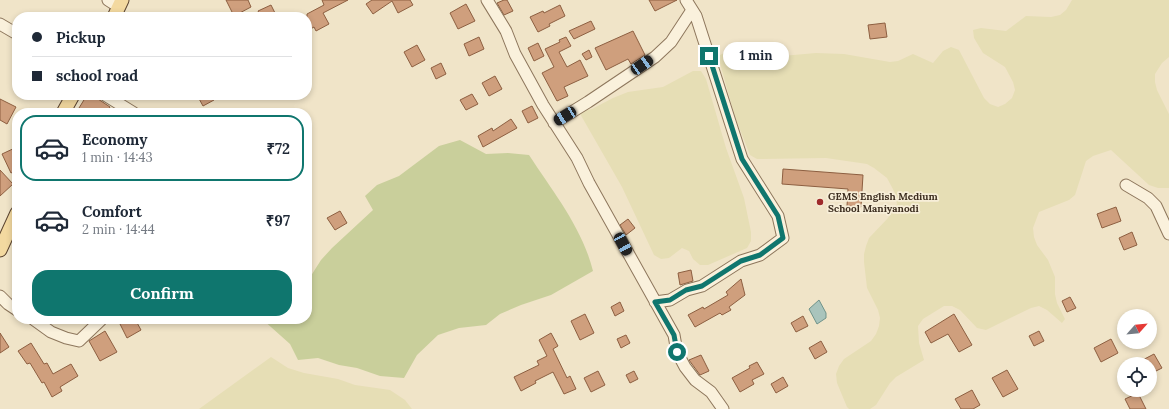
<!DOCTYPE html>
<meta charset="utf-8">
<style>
:root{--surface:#fff;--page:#f6f6f7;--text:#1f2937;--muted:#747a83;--line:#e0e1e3;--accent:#0f766e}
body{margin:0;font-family:Lora,serif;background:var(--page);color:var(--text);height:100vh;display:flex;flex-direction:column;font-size:15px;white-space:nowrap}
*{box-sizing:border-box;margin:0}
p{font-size:13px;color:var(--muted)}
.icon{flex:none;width:22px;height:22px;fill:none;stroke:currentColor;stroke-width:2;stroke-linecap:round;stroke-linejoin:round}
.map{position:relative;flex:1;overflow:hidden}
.drawer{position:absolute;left:12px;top:108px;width:300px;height:216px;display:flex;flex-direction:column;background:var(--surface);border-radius:16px;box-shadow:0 2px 6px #0003}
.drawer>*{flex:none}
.top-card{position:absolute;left:12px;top:12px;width:300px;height:88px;border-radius:16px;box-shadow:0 2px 6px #0003;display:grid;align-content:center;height:88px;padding:0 20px;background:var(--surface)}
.needle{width:26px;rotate:63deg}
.controls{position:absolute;left:1117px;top:309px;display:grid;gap:8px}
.controls a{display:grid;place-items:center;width:40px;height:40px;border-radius:50%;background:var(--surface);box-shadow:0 2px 6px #0003;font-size:20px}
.end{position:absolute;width:18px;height:18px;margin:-9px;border:5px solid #0f766e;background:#fff;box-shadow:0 0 0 2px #fff}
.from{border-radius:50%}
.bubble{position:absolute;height:28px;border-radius:14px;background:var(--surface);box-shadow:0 2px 6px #0003;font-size:13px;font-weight:700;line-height:28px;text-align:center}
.car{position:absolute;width:12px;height:24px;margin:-12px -6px;border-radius:5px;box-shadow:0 0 3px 1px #0007;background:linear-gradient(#222 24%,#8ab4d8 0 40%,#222 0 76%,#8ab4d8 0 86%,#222 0)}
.top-card b{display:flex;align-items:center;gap:14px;height:38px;font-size:15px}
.top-card b+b{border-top:1px solid var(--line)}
.top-card i{width:10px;height:10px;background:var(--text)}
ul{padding:7px 0 0;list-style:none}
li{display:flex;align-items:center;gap:12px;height:66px;margin:0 8px 6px;padding:0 12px;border:2px solid transparent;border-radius:16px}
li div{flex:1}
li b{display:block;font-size:15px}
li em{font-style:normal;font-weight:700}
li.selected{border-color:var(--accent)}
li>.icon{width:36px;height:36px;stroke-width:1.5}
.button{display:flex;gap:8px;margin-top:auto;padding:8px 20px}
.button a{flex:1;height:46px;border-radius:16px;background:var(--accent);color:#fff;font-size:16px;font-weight:700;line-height:46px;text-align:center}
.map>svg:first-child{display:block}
.farmland{fill:#e6deb5}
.green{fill:#c9cf9b}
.water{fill:#a9c4bc;stroke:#6f938a}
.building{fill:#cf9f7d;stroke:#8d5f41}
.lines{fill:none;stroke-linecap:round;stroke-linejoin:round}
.minor-casing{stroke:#8d765c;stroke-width:13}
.major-casing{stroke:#5b4430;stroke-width:15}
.minor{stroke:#faf1dc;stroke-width:11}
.major{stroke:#f3d9a0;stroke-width:13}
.route{stroke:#0f766e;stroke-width:5}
.poi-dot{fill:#9e2a2b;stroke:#f7eed8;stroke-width:1.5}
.labels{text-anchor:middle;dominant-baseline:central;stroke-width:3.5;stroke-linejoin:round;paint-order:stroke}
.poi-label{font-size:10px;font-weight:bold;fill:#3d2e20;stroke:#f7eed8;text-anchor:start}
</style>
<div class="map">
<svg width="1169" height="409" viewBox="0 0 1169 409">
<rect width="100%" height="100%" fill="#f0e4c8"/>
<path class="farmland" d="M 1072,0 L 1169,0 L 1169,57 L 1162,63 L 1155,74 L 1155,82 L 1157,90 L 1169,114 L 1169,188 L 1158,188 L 1149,185 L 1111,150 L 1093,156 L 1086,161 L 1075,195 L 1069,200 L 1039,212 L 1033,228 L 1034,237 L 1037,245 L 1048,260 L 1055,277 L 1055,294 L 1057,303 L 1065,319 L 1062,323 L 1047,310 L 1039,306 L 1031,308 L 986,330 L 977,328 L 960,310 L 952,306 L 944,306 L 923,319 L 918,326 L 919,343 L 924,360 L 896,377 L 890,383 L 876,405 L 870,409 L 849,409 L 847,407 L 837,383 L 836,374 L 839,366 L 844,359 L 871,341 L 876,334 L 879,326 L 880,318 L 878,310 L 867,288 L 864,262 L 864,254 L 866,246 L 869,238 L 888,218 L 897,204 L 895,193 L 887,178 L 874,168 L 867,164 L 826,158 L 757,159 L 750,155 L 735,117 L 718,56 L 728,51 L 736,49 L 764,52 L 782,56 L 816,53 L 844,54 L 890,62 L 898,61 L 913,54 L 933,63 L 943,51 L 951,47 L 959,50 L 984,98 L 990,104 L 998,107 L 1005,104 L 1012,98 L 1015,90 L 1013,82 L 1005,67 L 983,53 L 974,38 L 973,30 L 981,28 L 1006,31 L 1026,16 L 1051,17 L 1060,15 L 1066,10 Z
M 693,71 L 701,71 L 706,79 L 726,148 L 744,198 L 751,232 L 751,241 L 747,248 L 708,265 L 700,265 L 693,259 L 689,251 L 682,248 L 669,258 L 661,259 L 654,255 L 622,187 L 579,112 L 592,109 L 613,98 L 628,92 L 663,87 Z
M 271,357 L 288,368 L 304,373 L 338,379 L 355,385 L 390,390 L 405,400 L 412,409 L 199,409 Z"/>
<path class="green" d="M 460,140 L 486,154 L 508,153 L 529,155 C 553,192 582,227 593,271 L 551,295 L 521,305 L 500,314 L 486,325 L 459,328 L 438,335 L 417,355 L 404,378 L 380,376 L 357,368 L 339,365 L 318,358 L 298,360 L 290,344 L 262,319 L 307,319 L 307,282 L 321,260 L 332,248 L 373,210 L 365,196 L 377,185 L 399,176 L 439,146 Z"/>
<path class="water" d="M 819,300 L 826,313 L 826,318 L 817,324 L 809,309 Z"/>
<path class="building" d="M 226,0 L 248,0 L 251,7 L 234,16 Z
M 322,0 L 348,0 L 323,13 L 329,24 L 316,31 L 314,27 L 307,31 L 307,14 L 324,5 Z
M 372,0 L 410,0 L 413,5 L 398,13 L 392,1 L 373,14 L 366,4 Z
M 504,0 L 507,0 L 513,11 L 504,15 L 497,3 Z
M 649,0 L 677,0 L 655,11 Z
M 466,4 L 475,21 L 458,29 L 450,13 Z
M 271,5 L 277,17 L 261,17 L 258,11 Z
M 560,5 L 565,16 L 549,24 L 550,26 L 538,32 L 530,17 L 543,11 L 544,13 Z
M 591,21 L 595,29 L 574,39 L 569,31 Z
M 885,23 L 887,37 L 870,39 L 868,25 Z
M 633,31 L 645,55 L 631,64 L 628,59 L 606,70 L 595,48 Z
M 479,37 L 484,49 L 469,56 L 464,44 Z
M 566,37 L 571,46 L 559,52 L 567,67 L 580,60 L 588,76 L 564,87 L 568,96 L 557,101 L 542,73 L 554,67 L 545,49 L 560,42 L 559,40 Z
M 538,43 L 544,56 L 534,61 L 528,48 Z
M 417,45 L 425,60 L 412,67 L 404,52 Z
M 589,50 L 592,57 L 586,60 L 582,54 Z
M 441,63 L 446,74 L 436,79 L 431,68 Z
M 495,76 L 502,89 L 489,96 L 482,83 Z
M 472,94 L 478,104 L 466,110 L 460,100 Z
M 87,95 L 92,95 L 110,107 L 106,113 L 79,113 L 81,109 L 79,108 Z
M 197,95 L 211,95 L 214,100 L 203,106 Z
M 0,99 L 16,107 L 7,124 L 0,120 Z
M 532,106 L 538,118 L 528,123 L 522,111 Z
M 511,119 L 517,128 L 483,147 L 478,136 L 492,128 L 493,131 Z
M 17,147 L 17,170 L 11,173 L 2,154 Z
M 783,169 L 863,175 L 861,207 L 847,206 L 848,189 L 782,184 Z
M 0,170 L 13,184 L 0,196 Z
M 1116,207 L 1121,221 L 1102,228 L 1097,214 Z
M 340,211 L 347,223 L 335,230 L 327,218 Z
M 628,219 L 635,228 L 626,235 L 620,225 Z
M 1132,232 L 1137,245 L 1124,250 L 1119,238 Z
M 691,270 L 693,281 L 680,285 L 678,273 Z
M 741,279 L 745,295 L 729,307 L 731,310 L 722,315 L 720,313 L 695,327 L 688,315 L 703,307 L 704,309 L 728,295 L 726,292 Z
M 1070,297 L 1076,308 L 1067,312 L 1062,301 Z
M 620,302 L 624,311 L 615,316 L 611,307 Z
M 585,314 L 594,333 L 580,340 L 571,321 Z
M 954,314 L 972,345 L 959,352 L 948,334 L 931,343 L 925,332 Z
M 803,316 L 808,326 L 796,332 L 791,323 Z
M 124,319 L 135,319 L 141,330 L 127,338 L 119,322 Z
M 105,331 L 117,352 L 100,361 L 89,341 Z
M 1039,331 L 1044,341 L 1034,346 L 1029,336 Z
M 0,333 L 9,347 L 0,353 Z
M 551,333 L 558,346 L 553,349 L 567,378 L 570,376 L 576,389 L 564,394 L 553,372 L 535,381 L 536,383 L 521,391 L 514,377 L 539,365 L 537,361 L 547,356 L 539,340 Z
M 626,335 L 630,343 L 621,348 L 617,339 Z
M 1111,339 L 1118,353 L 1101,362 L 1094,348 Z
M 821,341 L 827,352 L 815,359 L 809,348 Z
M 31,343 L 44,364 L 47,363 L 53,374 L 71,364 L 78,376 L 60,387 L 62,391 L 52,397 L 44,382 L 42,383 L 30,363 L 27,364 L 18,351 Z
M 1154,354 L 1162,368 L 1150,374 L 1150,364 L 1135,364 Z
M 701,355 L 709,371 L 700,375 L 689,360 Z
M 757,362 L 764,374 L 752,380 L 754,384 L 740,392 L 732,378 L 750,368 L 749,366 Z
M 1007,370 L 1018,389 L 1003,397 L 992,378 Z
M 598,371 L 605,385 L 591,392 L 584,378 Z
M 634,371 L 638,379 L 630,383 L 626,375 Z
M 783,377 L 788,386 L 776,393 L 771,384 Z
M 972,390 L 980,405 L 973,409 L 961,409 L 955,399 Z
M 1138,393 L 1146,409 L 1130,409 L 1125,399 Z"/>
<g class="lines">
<defs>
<path id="minor" d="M 108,0 L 119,7
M 487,0 L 506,31 L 515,54 L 543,105 L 577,158 L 589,183 L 674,335 L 677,352 L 685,367 L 695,380 L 711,392 L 723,409
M 0,24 L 17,34
M 105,95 L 134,113
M 554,123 L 588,102 L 655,57 L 671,42 L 692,10
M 1126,185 L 1148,198 L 1156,206 L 1169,234
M 0,296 L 8,304 L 17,310
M 655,302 L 670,300 L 687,290 L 702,286 L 741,261 L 760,255 L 783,238 L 778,216 L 742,159 L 696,16 L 686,0
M 33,319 L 51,332 L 66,338 L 79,341 L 102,319"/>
<path id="major" d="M 114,17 L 122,0
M 63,113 L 73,95
M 0,250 L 17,213"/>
</defs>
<use href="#minor" class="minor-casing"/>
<use href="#major" class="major-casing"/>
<use href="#minor" class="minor"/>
<use href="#major" class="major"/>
</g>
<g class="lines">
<path class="route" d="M 677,352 L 674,335 L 655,302 L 670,300 L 686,290 L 702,286 L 741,261 L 760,255 L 783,238 L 778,216 L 742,159 L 709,56"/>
</g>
<circle class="poi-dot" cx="820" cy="202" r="4"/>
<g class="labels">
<g class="poi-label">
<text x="828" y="196">GEMS English Medium<tspan x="828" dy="12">School Maniyanodi</tspan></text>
</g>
</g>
</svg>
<div class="controls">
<a><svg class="needle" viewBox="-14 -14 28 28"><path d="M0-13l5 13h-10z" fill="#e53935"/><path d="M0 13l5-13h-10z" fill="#747a83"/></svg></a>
<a><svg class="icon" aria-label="locate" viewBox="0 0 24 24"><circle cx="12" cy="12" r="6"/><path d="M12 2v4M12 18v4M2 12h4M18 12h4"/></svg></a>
</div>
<i class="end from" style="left:677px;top:352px"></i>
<i class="end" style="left:709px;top:56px"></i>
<div class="bubble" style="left:723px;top:42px;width:66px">1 min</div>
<i class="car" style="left:642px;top:65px;rotate:56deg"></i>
<i class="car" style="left:565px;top:116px;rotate:238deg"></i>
<i class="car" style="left:623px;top:244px;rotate:152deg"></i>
<div class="top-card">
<b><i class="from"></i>Pickup</b>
<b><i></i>school road</b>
</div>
<section class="drawer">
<ul>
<li class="selected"><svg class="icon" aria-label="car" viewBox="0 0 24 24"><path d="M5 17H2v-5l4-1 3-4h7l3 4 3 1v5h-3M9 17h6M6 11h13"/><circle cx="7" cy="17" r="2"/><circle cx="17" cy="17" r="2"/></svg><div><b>Economy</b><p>1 min · 14:43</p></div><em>₹72</em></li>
<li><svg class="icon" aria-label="car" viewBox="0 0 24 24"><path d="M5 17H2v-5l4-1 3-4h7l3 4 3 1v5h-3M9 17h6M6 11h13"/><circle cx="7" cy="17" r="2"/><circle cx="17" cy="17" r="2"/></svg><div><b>Comfort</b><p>2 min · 14:44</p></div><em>₹97</em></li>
</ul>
<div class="button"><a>Confirm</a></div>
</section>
</div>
